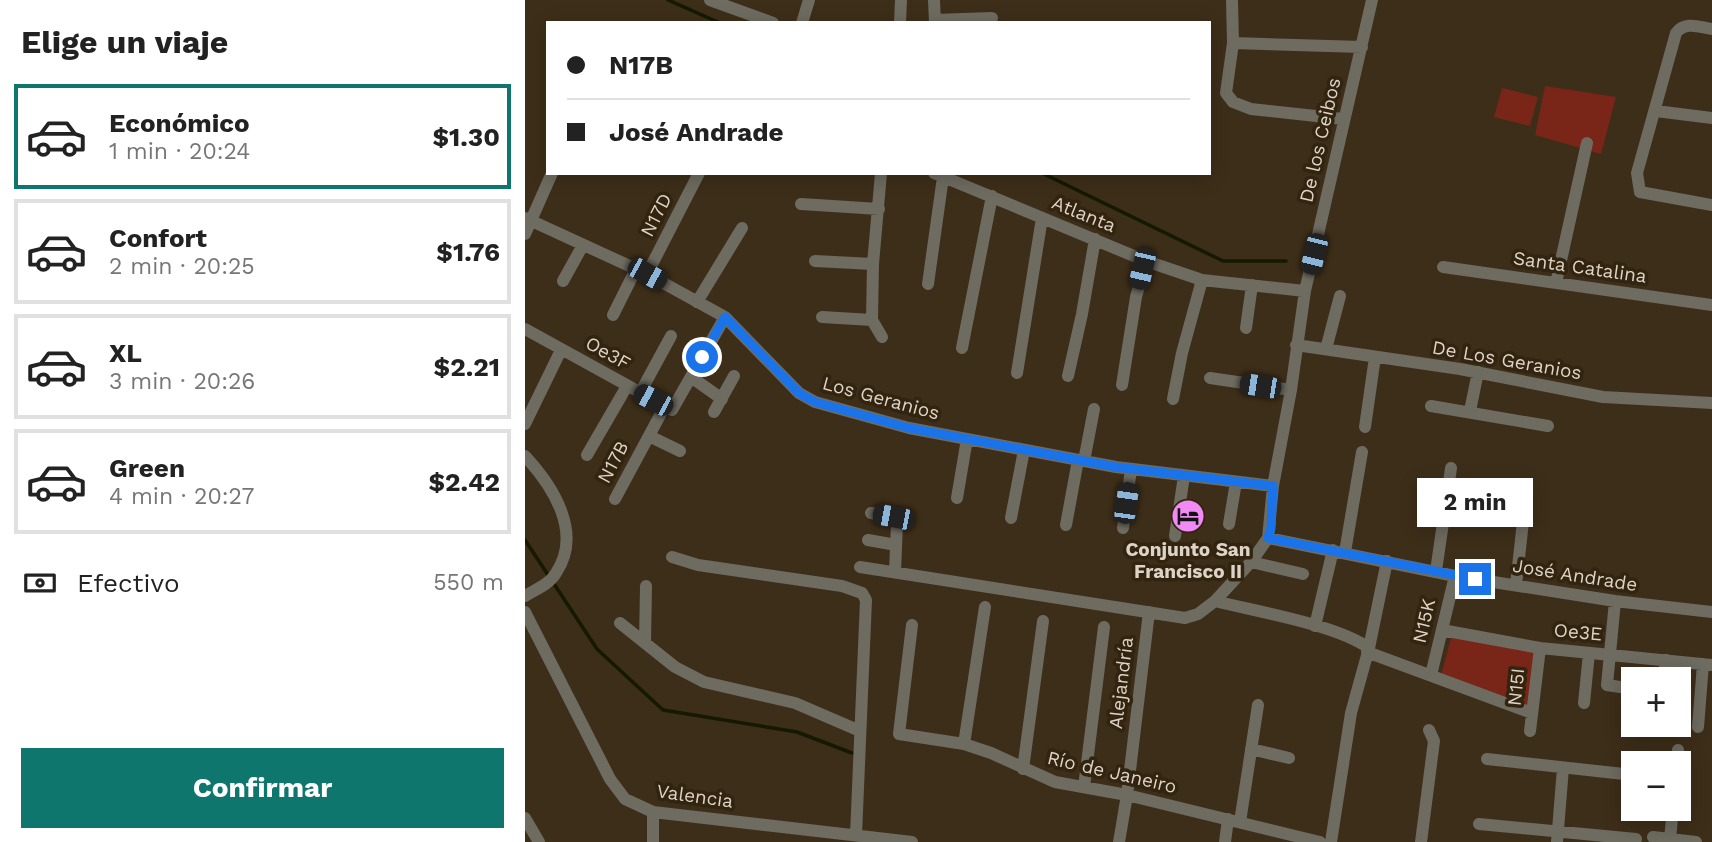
<!DOCTYPE html>
<html lang="es">
<meta charset="utf-8">
<style>
:root{--surface:#fff;--page:#f2f2f2;--text:#222;--muted:#767676;--line:#e0e0e0;--accent:#0f766e}
body{margin:0;font-family:"Work Sans",sans-serif;background:var(--page);color:var(--text);height:100vh;display:flex;flex-direction:column;font-size:26px;white-space:nowrap}
*{box-sizing:border-box;margin:0}
p{font-size:23px;color:var(--muted)}
.icon{flex:none;width:38px;height:38px;fill:none;stroke:currentColor;stroke-width:2;stroke-linecap:round;stroke-linejoin:round}
.map{position:relative;flex:1;overflow:hidden}
.details{display:flex;flex-direction:column;background:var(--surface);width:525px}
.details>*{flex:none}
.guide{position:absolute;left:21px;top:21px;width:665px;height:154px;border-radius:0px;box-shadow:0 4px 18px #0003;display:grid;align-content:center;height:154px;padding:0 21px;background:var(--surface)}
.tools{position:absolute;left:1096px;top:667px;display:grid;gap:14px}
.tools a{display:grid;place-items:center;width:70px;height:70px;border-radius:0px;background:var(--surface);box-shadow:0 4px 18px #0003;font-size:35px}
.end{position:absolute;width:32px;height:32px;margin:-16px;border:9px solid #1a73e8;background:#fff;box-shadow:0 0 0 4px #fff}
.from{border-radius:50%}
.bubble{position:absolute;height:49px;border-radius:0px;background:var(--surface);box-shadow:0 4px 18px #0003;font-size:23px;font-weight:700;line-height:49px;text-align:center}
.car{position:absolute;width:21px;height:42px;margin:-21px -10px;border-radius:9px;box-shadow:0 0 5px 2px #0007;background:linear-gradient(#222 24%,#8ab4d8 0 40%,#222 0 76%,#8ab4d8 0 86%,#222 0)}
.guide b{display:flex;align-items:center;gap:24px;height:66px;font-size:26px}
.guide b+b{border-top:2px solid var(--line)}
.guide i{width:18px;height:18px;background:var(--text)}
ul{padding:0;list-style:none}
li{display:flex;align-items:center;gap:21px;height:105px;margin:0 14px 10px;padding:0 7px;border:4px solid var(--line);border-radius:0px}
li div{flex:1}
li b{display:block;font-size:26px}
li em{font-style:normal;font-weight:700}
li.active{border-color:var(--accent)}
li>.icon{width:63px;height:63px;stroke-width:1.5}
h2{padding:0 21px;font-size:32px;line-height:84px}
.pay{display:flex;align-items:center;gap:18px;height:77px;padding:0 21px;font-size:26px}
.pay p{margin-inline-start:auto}
.primary-button{display:flex;gap:14px;margin-top:auto;padding:14px 21px}
.primary-button a{flex:1;height:80px;border-radius:0px;background:var(--accent);color:#fff;font-size:28px;font-weight:700;line-height:80px;text-align:center}
main{display:flex;flex:1;min-height:0}
.map>svg:first-child{display:block}
.green{fill:#792518}
.lines{fill:none;stroke-linecap:round;stroke-linejoin:round}
.stream{stroke:#141900;stroke-width:3.5}
.minor{stroke:#6e6b60;stroke-width:12}
.route{stroke:#1a73e8;stroke-width:9}
.labels{text-anchor:middle;dominant-baseline:central;stroke-width:7;stroke-linejoin:round;paint-order:stroke}
.street-label{font-size:19px;fill:#ddd3c7;stroke:#32240f}
.poi-label{font-size:19px;font-weight:bold;fill:#ddd3c7;stroke:#32240f}
</style>
<main>
<section class="details">
<h2>Elige un viaje</h2>
<ul>
<li class="active"><svg class="icon" aria-label="car" viewBox="0 0 24 24"><path d="M5 17H2v-5l4-1 3-4h7l3 4 3 1v5h-3M9 17h6M6 11h13"/><circle cx="7" cy="17" r="2"/><circle cx="17" cy="17" r="2"/></svg><div><b>Económico</b><p>1 min · 20:24</p></div><em>$1.30</em></li>
<li><svg class="icon" aria-label="car" viewBox="0 0 24 24"><path d="M5 17H2v-5l4-1 3-4h7l3 4 3 1v5h-3M9 17h6M6 11h13"/><circle cx="7" cy="17" r="2"/><circle cx="17" cy="17" r="2"/></svg><div><b>Confort</b><p>2 min · 20:25</p></div><em>$1.76</em></li>
<li><svg class="icon" aria-label="car" viewBox="0 0 24 24"><path d="M5 17H2v-5l4-1 3-4h7l3 4 3 1v5h-3M9 17h6M6 11h13"/><circle cx="7" cy="17" r="2"/><circle cx="17" cy="17" r="2"/></svg><div><b>XL</b><p>3 min · 20:26</p></div><em>$2.21</em></li>
<li><svg class="icon" aria-label="car" viewBox="0 0 24 24"><path d="M5 17H2v-5l4-1 3-4h7l3 4 3 1v5h-3M9 17h6M6 11h13"/><circle cx="7" cy="17" r="2"/><circle cx="17" cy="17" r="2"/></svg><div><b>Green</b><p>4 min · 20:27</p></div><em>$2.42</em></li>
</ul>
<div class="pay"><svg class="icon" aria-label="cash" viewBox="0 0 24 24"><path d="M3 7h18v10H3z"/><circle cx="12" cy="12" r="2"/></svg>Efectivo<p>550 m</p></div>
<div class="primary-button"><a>Confirmar</a></div>
</section>
<div class="map">
<svg width="1187" height="842" viewBox="0 0 1187 842">
<rect width="100%" height="100%" fill="#3d2e19"/>
<path class="green" d="M 1020,86 L 1091,97 L 1076,154 L 1010,135 Z
M 977,88 L 1013,97 L 1005,126 L 969,117 Z
M 928,631 L 1015,648 L 1007,713 L 915,679 Z"/>
<g class="lines">
<path class="stream" d="M 143,0 L 195,23
M 517,173 L 698,261 L 761,261
M 0,540 L 72,649 L 138,710 L 272,732 L 327,753"/>
<path class="minor" d="M 185,0 L 248,23
M 409,0 L 410,23
M 707,0 L 708,43 L 701,93 L 708,102 L 726,109 L 818,119
M 410,20 L 467,18
M 277,23 L 284,0
M 375,23 L 376,0
M 1187,29 C 1174,27 1160,21 1151,33 L 1112,173 L 1115,192 L 1187,205
M 708,43 L 837,47
M 1131,111 L 1187,118
M 356,173 L 348,264 L 347,320 L 357,337
M 409,173 L 621,261 L 677,280 L 780,291
M 276,204 L 354,209
M 0,218 L 122,274 L 200,317 L 274,393 L 290,402 L 384,428 L 591,467 L 748,486
M 0,234 L 27,173
M 290,261 L 348,264
M 918,267 L 1187,305
M 122,274 L 174,173
M 38,281 L 58,245
M 1031,283 L 1062,143
M 403,284 L 418,177
M 172,302 L 217,228
M 88,315 L 111,269
M 297,317 L 347,320
M 721,328 L 727,285
M 0,329 L 147,410 L 200,317
M 771,345 L 935,369 L 1078,397 L 1187,403
M 437,348 L 467,196
M 801,349 L 815,296
M 492,373 L 517,218
M 543,376 L 557,314 L 570,239
M 166,377 L 197,399
M 685,378 L 766,390
M 597,385 L 611,297 L 621,261
M 115,393 L 146,336
M 648,399 L 657,353 L 677,280
M 906,406 L 1023,426
M 945,411 L 953,372
M 189,412 L 209,376
M 0,424 L 36,350
M 840,427 L 850,357
M 124,436 L 155,451
M 62,455 L 102,386
M 0,456 C 28,486 58,533 31,573 C 25,584 10,590 0,596
M 559,461 L 569,409
M 432,498 L 442,439
M 90,499 L 140,406
M 346,513 L 368,517 L 372,523 L 370,572
M 486,518 L 499,450
M 704,524 L 711,482
M 541,525 L 553,460
M 598,528 L 606,469
M 650,536 L 659,476
M 743,538 L 930,576 L 1090,601 L 1187,612
M 343,540 L 371,545
M 820,552 L 837,452
M 147,557 L 173,565 L 317,586 L 337,593 L 341,600 L 331,835
M 726,562 L 778,574
M 335,567 L 660,618 L 673,614 L 690,601 L 726,562 L 743,538 L 748,486 L 766,390 L 780,291 L 847,0
M 911,571 L 926,468
M 991,585 L 1002,485
M 690,601 C 733,612 809,624 844,648
M 1090,601 L 1082,685 L 1108,689
M 0,612 L 85,779 L 100,799 L 128,812 L 387,842
M 95,623 L 150,667 L 179,682 L 270,703 L 335,731
M 387,625 L 374,734 L 439,744 L 466,753 L 530,782 L 602,795 L 795,842
M 790,626 L 808,550
M 917,630 L 1015,648 L 1187,665
M 120,643 L 121,586
M 842,652 L 1007,713
M 906,675 L 930,576
M 1138,679 L 1141,660
M 1059,703 L 1064,653
M 1173,727 L 1178,664
M 1005,731 L 1015,648
M 439,744 L 460,607
M 726,749 L 764,758
M 962,759 L 1108,775
M 1152,763 L 1153,750
M 498,769 L 518,621
M 559,787 L 579,627
M 128,812 L 128,842
M 0,818 L 14,842
M 715,822 L 733,705
M 954,824 L 1111,839
M 1128,837 L 1171,842
M 1145,839 L 1148,808
M 594,842 L 602,795 L 624,612
M 700,842 L 703,819
M 806,842 L 826,713 L 844,648 L 862,561
M 896,842 L 909,741 L 904,730
M 1032,842 L 1038,768"/>
</g>
<g class="lines">
<path class="route" d="M 177,357 L 200,317 L 274,393 L 290,402 L 384,428 L 591,467 L 748,486 L 746,528 L 743,538 L 950,579"/>
</g>
<defs>
<symbol id="hotel-disc" viewBox="-11 -11 22 22"><circle r="9.5" fill="#f18af5" stroke="#32240f"/><path d="M-6-4.5h1.5V1H6V5H4.5V3h-9V5H-6ZM-4 0a1.8 1.8 0 1 1 3.6 0ZM.5 0V-2.5h3Q6-2.5 6 0Z" fill="#111"/></symbol>
</defs>
<g fill-rule="evenodd">
<use href="#hotel-disc" x="644" y="497" width="38" height="38"/>
</g>
<g class="labels">
<g class="street-label">
<text transform="translate(795 140) rotate(-77)">De los Ceibos</text>
<text transform="translate(559 214) rotate(22)">Atlanta</text>
<text transform="translate(131 215) rotate(-63)">N17D</text>
<text transform="translate(1055 267) rotate(8)">Santa Catalina</text>
<text transform="translate(83 353) rotate(29)">Oe3F</text>
<text transform="translate(982 360) rotate(10)">De Los Geranios</text>
<text transform="translate(356 398) rotate(15)">Los Geranios</text>
<text transform="translate(88 462) rotate(-62)">N17B</text>
<text transform="translate(1050 575) rotate(9)">José Andrade</text>
<text transform="translate(899 621) rotate(-77)">N15K</text>
<text transform="translate(1053 632) rotate(5)">Oe3E</text>
<text transform="translate(596 683) rotate(-83)">Alejandría</text>
<text transform="translate(991 687) rotate(-84)">N15I</text>
<text transform="translate(587 772) rotate(13)">Río de Janeiro</text>
<text transform="translate(170 796) rotate(8)">Valencia</text>
</g>
<g class="poi-label">
<text x="663" y="549">Conjunto San<tspan x="663" dy="22">Francisco II</tspan></text>
</g>
</g>
</svg>
<div class="tools">
<a>+</a>
<a>−</a>
</div>
<i class="end from" style="left:177px;top:357px"></i>
<i class="end" style="left:950px;top:579px"></i>
<div class="bubble" style="left:892px;top:478px;width:116px">2 min</div>
<i class="car" style="left:789px;top:254px;rotate:194deg"></i>
<i class="car" style="left:617px;top:269px;rotate:193deg"></i>
<i class="car" style="left:122px;top:274px;rotate:119deg"></i>
<i class="car" style="left:735px;top:386px;rotate:279deg"></i>
<i class="car" style="left:128px;top:400px;rotate:298deg"></i>
<i class="car" style="left:601px;top:503px;rotate:8deg"></i>
<i class="car" style="left:368px;top:517px;rotate:281deg"></i>
<div class="guide">
<b><i class="from"></i>N17B</b>
<b><i></i>José Andrade</b>
</div>
</div>
</main>
